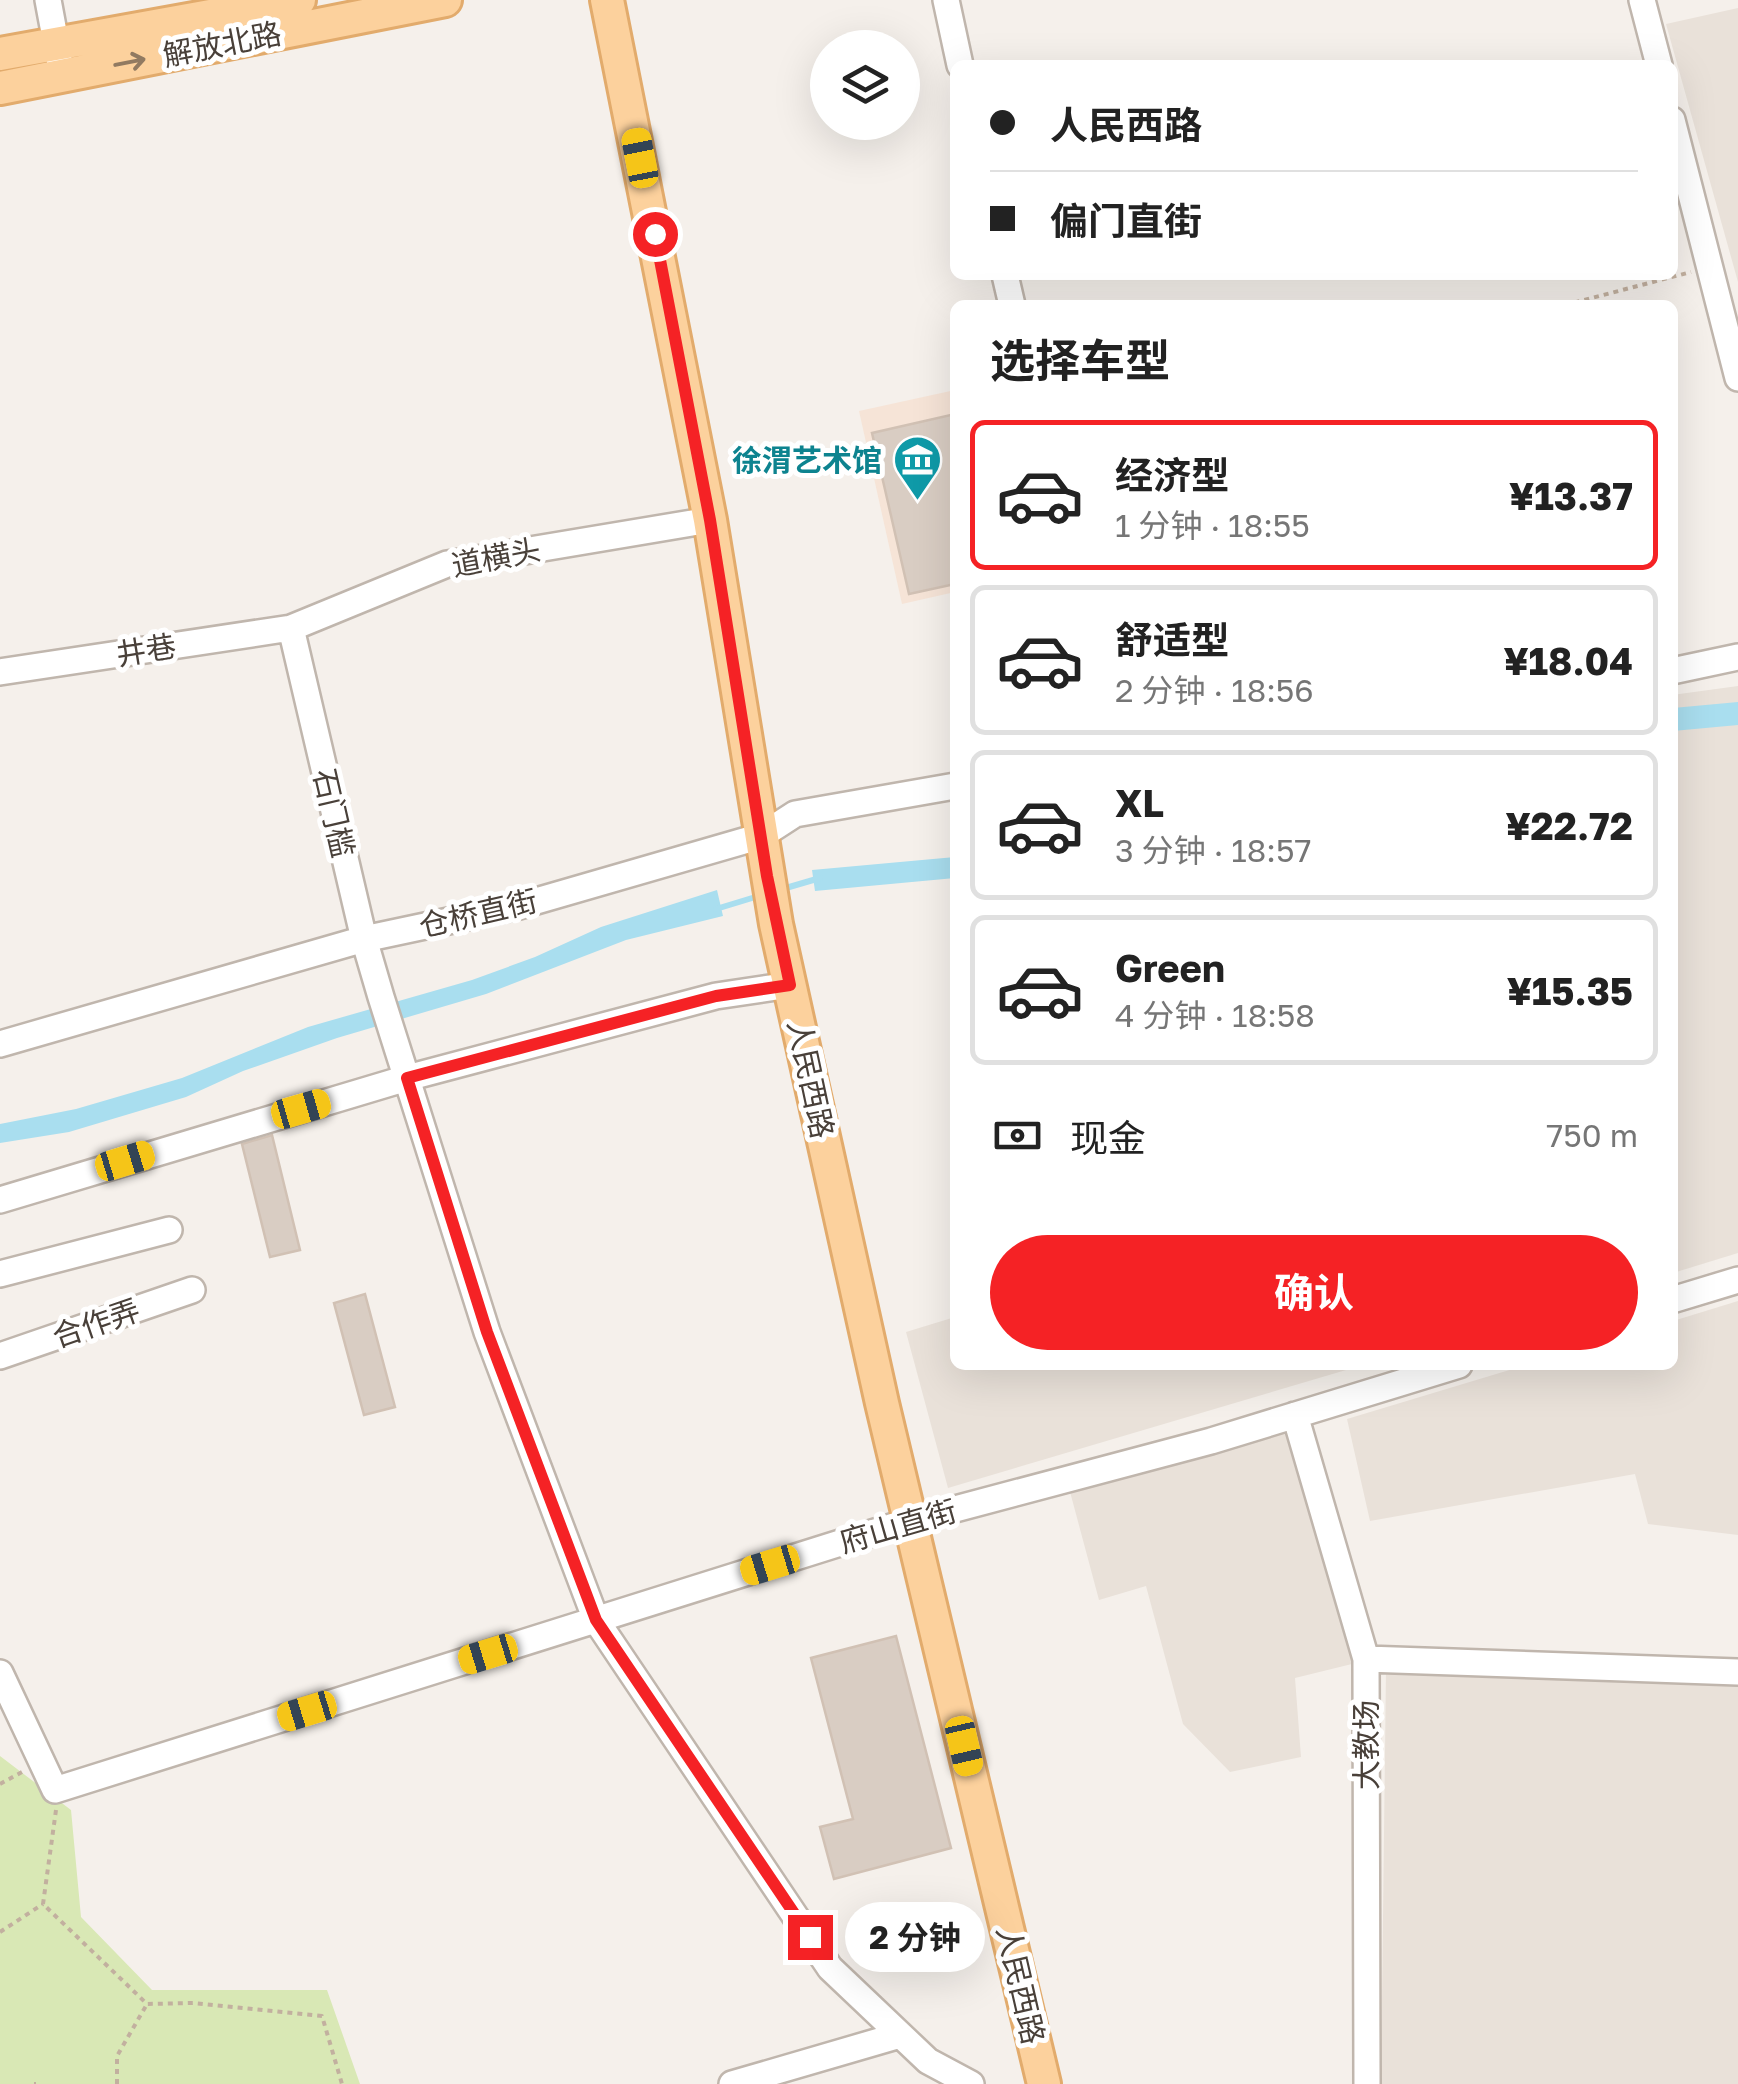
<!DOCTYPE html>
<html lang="zh">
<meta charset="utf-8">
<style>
:root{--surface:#fff;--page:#f6f6f6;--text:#222;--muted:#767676;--line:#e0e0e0;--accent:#f52225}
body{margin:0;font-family:"Golos Text","Noto Sans SC",sans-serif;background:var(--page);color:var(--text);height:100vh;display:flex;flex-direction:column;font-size:38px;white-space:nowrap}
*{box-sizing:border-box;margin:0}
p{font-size:32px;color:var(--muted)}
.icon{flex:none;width:55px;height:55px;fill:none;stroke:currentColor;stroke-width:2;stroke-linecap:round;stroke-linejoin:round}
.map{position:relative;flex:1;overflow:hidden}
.drawer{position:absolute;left:950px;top:300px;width:728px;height:1070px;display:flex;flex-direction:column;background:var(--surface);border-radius:15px;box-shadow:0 10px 40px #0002}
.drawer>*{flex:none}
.hud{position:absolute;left:950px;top:60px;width:728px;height:220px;border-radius:15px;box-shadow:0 10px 40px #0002;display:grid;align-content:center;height:220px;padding:0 40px;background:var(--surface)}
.tools{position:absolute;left:810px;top:30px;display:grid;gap:20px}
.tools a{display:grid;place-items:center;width:110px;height:110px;border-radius:50%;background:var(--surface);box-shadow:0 10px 40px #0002;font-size:50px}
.end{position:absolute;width:45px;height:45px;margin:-22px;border:12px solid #f52225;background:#fff;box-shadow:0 0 0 5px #fff}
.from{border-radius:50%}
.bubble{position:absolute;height:70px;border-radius:35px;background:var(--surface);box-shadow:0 10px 40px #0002;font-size:32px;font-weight:700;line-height:70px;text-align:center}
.car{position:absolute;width:30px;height:60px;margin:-30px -15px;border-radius:12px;box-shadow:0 0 8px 2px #0007;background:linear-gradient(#f5c518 24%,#345 0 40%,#f5c518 0 76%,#345 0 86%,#f5c518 0)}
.hud b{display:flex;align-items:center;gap:35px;height:95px;font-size:38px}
.hud b+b{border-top:2px solid var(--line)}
.hud i{width:25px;height:25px;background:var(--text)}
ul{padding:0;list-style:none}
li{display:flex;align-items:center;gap:30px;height:150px;margin:0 20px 15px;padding:0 20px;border:5px solid var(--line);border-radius:15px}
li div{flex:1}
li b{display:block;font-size:38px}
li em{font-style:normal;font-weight:700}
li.on{border-color:var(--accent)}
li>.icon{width:90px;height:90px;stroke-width:1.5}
h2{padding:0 40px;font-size:45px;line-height:120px}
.pay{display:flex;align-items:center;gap:25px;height:110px;padding:0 40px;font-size:38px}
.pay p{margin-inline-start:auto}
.action{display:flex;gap:20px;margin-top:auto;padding:20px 40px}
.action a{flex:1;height:115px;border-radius:60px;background:var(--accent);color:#fff;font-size:40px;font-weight:700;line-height:115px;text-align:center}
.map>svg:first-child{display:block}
.residential{fill:#e9e1d9}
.commercial{fill:#f6e4d7}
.green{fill:#d9e8b5}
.water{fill:#a9deef}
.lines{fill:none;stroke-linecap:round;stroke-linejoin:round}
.stream{stroke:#a9deef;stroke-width:6}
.building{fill:#d9cdc3;stroke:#d1c1b4;stroke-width:2.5}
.minor-casing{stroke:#c0b6ad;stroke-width:30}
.major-casing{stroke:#e2ab6c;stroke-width:38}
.path{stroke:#c2b09f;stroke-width:4;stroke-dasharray:5 5;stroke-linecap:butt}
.minor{stroke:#fff;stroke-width:25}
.major{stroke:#fcd19d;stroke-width:32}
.oneway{stroke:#917a61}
.route{stroke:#f52225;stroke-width:12}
.labels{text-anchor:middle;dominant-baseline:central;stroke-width:10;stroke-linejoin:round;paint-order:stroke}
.street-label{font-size:30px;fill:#494039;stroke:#fff}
.culture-label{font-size:30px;font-weight:bold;fill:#0d838f;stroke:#fff;text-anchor:end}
</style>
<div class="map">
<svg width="1738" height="2084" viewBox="0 0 1738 2084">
<rect width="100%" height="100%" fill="#f5f0eb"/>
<path class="residential" d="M 1738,8 L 1738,282 L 1666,24 Z
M 1738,686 L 1738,1253 L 1673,1273 L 1672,695 Z
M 1738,1301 L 1738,1535 L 1648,1524 L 1635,1474 L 1370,1521 L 1347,1419 L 1526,1365 L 1672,1365 L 1673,1321 Z
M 955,1317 L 955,1365 L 1363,1365 L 948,1488 L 906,1332 Z
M 1286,1427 L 1356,1663 L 1295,1678 L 1301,1757 L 1230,1772 L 1183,1724 L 1146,1586 L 1099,1600 L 1069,1488 Z
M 1386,1669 L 1738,1686 L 1738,2084 L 1381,2084 Z"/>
<path class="commercial" d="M 955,390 L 955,592 L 902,604 L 859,411 Z"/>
<path class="green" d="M 0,1756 L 71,1810 L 81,1917 L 152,1990 L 327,1990 L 360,2084 L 0,2084 Z"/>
<path class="water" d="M 1738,702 L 1738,725 L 1673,731 L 1673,708 Z
M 955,857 L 955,878 L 815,891 L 812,870 Z
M 717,890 L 723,916 L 626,940 L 486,994 L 337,1038 L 243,1071 L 186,1097 L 69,1132 L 0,1143 L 0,1124 L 76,1109 L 182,1078 L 308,1027 L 472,980 L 535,957 L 601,927 Z"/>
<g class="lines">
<path class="stream" d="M 779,890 L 820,878
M 716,909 L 762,895"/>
</g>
<path class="building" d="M 955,414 L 955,584 L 909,594 L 872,433 Z
M 272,1135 L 300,1250 L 270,1257 L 242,1144 Z
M 365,1294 L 395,1407 L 364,1415 L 334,1303 Z
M 896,1636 L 951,1848 L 834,1879 L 820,1827 L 853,1819 L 811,1658 Z"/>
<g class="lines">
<defs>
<path id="minor" d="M 48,0 L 59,59
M 946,0 L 960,65
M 1642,0 L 1659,65
M 1672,120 L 1738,378
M 1005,275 L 1012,305
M 291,628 L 364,939 L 381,997 L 487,1332 L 596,1620 L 830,1968 L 928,2061 L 971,2084
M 1672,671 L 1738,657
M 0,672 L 291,628 L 447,564 L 710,520
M 0,1044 L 364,939 L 519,906 L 761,836 L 795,814 L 955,786
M 0,1200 L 407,1078 L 716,996 L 790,985
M 0,1274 L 169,1230
M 1672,1300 L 1738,1280
M 0,1356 L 192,1290
M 1295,1415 L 1366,1659 L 1367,2084
M 1366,1659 L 1738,1672
M 0,1673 L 55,1790 L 910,1521 L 1211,1441 L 1459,1365
M 732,2084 L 900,2035"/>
<path id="major" d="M 607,0 L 710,520 L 776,924 L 882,1403 L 1044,2084
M 0,54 L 299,0
M 0,88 L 445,0"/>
</defs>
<use href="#minor" class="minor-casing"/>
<use href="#major" class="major-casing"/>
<path class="path" d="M 1565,305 L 1691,272
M 0,1784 L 22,1772
M 56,1810 L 43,1904 L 147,2004 L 193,2003 L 322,2016 L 342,2084
M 0,1932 L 43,1904
M 34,2084 L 36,2084
M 117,2084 L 117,2056 L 147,2004"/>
<use href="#minor" class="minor"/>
<use href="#major" class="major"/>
</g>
<defs><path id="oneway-shaft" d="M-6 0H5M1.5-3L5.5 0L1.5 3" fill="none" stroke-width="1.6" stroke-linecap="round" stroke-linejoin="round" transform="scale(2.5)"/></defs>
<use class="oneway" href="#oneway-shaft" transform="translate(130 62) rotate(-11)"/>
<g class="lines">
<path class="route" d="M 655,234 L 710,520 L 767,876 L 790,985 L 716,996 L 407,1078 L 487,1332 L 596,1620 L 810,1937"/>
</g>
<defs>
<symbol id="museum-pin" viewBox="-11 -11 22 30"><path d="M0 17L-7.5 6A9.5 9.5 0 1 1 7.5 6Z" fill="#0f9aa8" stroke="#fff"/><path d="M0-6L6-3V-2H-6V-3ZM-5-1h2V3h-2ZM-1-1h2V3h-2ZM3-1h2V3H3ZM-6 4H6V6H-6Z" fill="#fff"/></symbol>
</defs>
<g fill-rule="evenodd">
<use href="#museum-pin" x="890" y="432" width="55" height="75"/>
</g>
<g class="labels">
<g class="street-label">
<text transform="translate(222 44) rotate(-11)">解放北路</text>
<text transform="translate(496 557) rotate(-11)">道横头</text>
<text transform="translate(146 650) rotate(-9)">井巷</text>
<text transform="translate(334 813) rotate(77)">石门槛</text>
<text transform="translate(478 913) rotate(-13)">仓桥直街</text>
<text transform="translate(811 1079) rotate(78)">人民西路</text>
<text transform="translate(96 1323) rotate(-19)">合作弄</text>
<text transform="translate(898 1526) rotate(-16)">府山直街</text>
<text transform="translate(1366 1745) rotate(-90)">大教场</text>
<text transform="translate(1021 1985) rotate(77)">人民西路</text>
</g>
<g class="culture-label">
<text x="882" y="460">徐渭艺术馆</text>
</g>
</g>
</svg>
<div class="tools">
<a><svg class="icon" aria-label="layers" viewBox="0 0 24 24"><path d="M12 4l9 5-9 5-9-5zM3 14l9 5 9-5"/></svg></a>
</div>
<i class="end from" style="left:655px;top:234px"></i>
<i class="end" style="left:810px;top:1937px"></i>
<div class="bubble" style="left:845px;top:1902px;width:140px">2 分钟</div>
<i class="car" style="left:640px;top:158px;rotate:349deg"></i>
<i class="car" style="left:301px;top:1109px;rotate:74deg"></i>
<i class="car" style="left:125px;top:1161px;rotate:73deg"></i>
<i class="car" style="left:770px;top:1565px;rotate:253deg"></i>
<i class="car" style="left:488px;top:1654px;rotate:253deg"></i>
<i class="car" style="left:307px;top:1711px;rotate:253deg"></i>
<i class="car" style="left:964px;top:1746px;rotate:167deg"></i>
<div class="hud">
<b><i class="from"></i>人民西路</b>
<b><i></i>偏门直街</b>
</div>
<section class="drawer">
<h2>选择车型</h2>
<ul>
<li class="on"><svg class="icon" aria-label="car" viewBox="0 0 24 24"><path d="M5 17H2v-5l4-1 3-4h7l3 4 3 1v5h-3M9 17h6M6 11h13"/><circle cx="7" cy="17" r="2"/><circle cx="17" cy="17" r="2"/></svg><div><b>经济型</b><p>1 分钟 · 18:55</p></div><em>¥13.37</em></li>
<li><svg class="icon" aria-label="car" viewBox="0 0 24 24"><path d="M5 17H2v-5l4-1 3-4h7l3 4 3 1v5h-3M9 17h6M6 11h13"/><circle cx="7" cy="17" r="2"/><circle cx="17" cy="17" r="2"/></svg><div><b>舒适型</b><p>2 分钟 · 18:56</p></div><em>¥18.04</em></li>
<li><svg class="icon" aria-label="car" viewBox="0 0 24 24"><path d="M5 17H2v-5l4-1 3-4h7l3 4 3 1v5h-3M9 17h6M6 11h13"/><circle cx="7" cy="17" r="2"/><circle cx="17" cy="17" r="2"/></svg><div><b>XL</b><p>3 分钟 · 18:57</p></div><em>¥22.72</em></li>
<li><svg class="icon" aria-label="car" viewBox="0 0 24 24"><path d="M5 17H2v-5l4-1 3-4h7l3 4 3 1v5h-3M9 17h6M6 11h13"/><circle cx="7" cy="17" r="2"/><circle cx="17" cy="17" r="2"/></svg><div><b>Green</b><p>4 分钟 · 18:58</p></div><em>¥15.35</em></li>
</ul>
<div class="pay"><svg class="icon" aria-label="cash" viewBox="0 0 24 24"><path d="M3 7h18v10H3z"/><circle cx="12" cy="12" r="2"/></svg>现金<p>750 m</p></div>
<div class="action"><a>确认</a></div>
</section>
</div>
